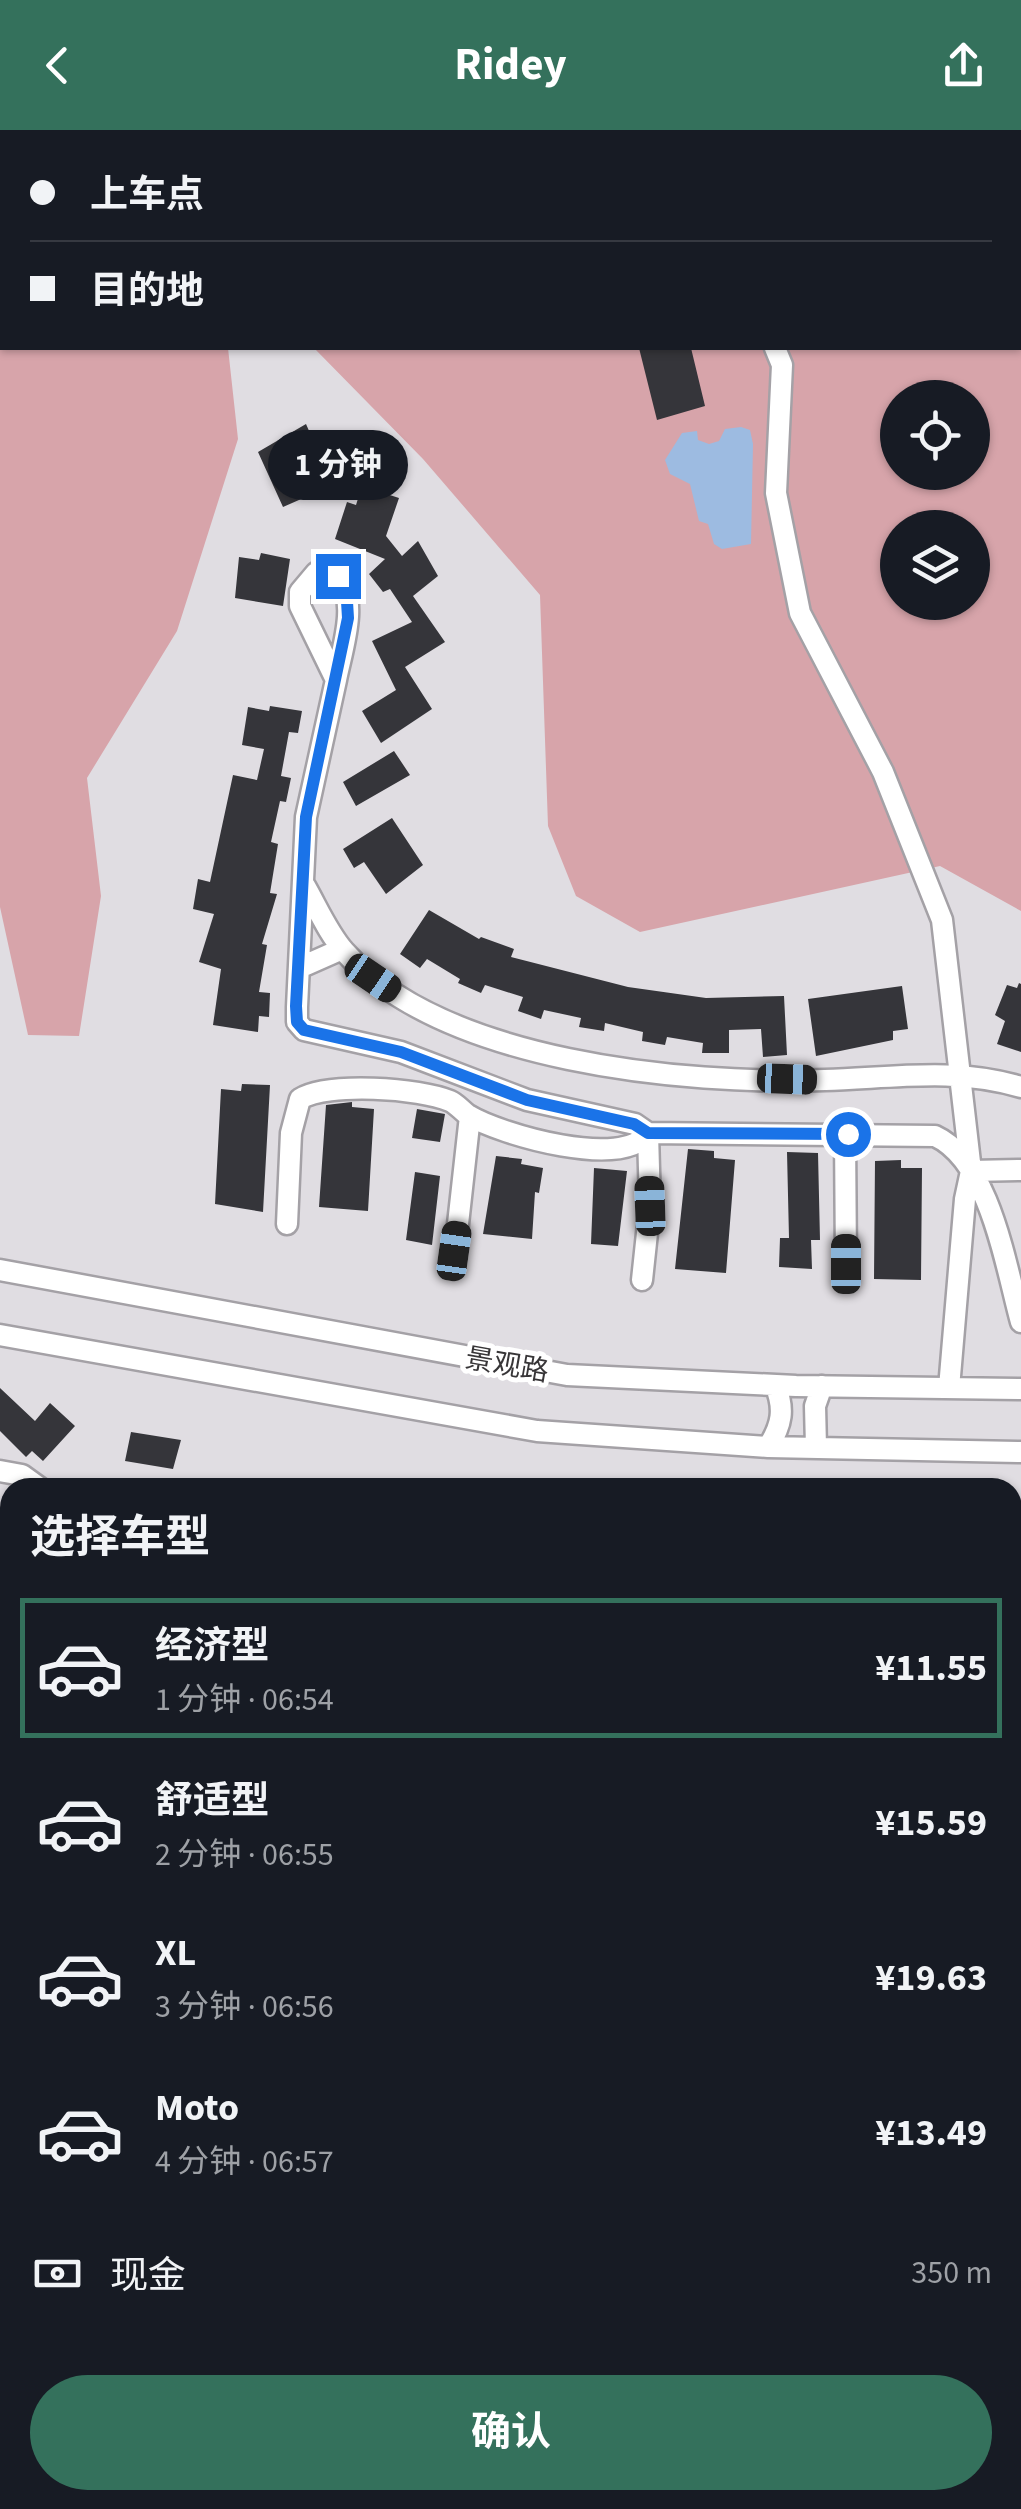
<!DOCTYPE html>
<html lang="zh">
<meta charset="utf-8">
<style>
:root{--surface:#171b24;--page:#242831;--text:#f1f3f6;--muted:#9ea1a6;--line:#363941;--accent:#34715c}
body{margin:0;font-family:"Source Sans 3","Noto Sans SC",sans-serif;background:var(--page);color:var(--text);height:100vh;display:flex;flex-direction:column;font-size:38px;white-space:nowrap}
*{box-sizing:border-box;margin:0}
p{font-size:32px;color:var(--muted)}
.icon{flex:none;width:55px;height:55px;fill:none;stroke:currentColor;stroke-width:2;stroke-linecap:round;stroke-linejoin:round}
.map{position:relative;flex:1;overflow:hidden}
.details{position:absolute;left:0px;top:1348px;width:1022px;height:1032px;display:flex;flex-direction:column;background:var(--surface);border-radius:30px 30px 0 0;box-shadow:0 2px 8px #0004}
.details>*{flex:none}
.hud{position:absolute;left:0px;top:0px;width:1022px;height:220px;box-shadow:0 2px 8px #0004;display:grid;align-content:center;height:220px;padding:0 30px;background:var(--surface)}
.buttons{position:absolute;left:880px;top:250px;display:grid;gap:20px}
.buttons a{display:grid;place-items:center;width:110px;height:110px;border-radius:50%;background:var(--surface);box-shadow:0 2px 8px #0004;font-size:50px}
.end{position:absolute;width:45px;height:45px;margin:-22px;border:12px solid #1a73e8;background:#fff;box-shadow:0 0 0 5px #fff}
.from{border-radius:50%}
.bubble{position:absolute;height:70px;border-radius:35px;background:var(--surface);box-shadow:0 2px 8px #0004;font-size:32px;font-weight:700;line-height:70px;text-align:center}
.car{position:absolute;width:30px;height:60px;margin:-30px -15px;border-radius:12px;box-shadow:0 0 8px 2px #0007;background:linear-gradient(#222 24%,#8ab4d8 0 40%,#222 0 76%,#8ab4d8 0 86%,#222 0)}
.hud b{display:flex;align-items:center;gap:35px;height:95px;font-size:38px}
.hud b+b{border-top:2px solid var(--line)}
.hud i{width:25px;height:25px;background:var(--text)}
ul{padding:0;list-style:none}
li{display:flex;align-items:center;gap:30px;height:140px;margin:0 20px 15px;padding:0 10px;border:5px solid transparent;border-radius:0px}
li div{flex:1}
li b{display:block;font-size:38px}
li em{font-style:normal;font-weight:700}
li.on{border-color:var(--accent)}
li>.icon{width:90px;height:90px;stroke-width:1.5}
h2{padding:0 30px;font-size:45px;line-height:120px}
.pay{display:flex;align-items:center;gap:25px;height:110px;padding:0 30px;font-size:38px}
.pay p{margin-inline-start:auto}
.button{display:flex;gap:20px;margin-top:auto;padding:20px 30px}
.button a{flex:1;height:115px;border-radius:60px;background:var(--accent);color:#fff;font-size:40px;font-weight:700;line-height:115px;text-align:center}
header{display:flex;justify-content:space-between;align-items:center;height:130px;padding:0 30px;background:var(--accent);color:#fff;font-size:45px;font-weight:700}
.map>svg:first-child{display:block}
.green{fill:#d7a4aa;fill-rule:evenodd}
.water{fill:#9dbbe1}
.building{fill:#35353a}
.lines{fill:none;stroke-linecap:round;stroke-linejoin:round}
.minor-casing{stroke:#a4a1a6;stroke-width:25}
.minor{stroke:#fff;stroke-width:20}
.route{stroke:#1a73e8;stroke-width:12}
.labels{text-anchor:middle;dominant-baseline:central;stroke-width:10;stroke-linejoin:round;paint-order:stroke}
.street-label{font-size:28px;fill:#373537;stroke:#fff}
</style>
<header><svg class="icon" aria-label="back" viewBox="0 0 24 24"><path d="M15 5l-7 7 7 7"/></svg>Ridey<svg class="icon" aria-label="share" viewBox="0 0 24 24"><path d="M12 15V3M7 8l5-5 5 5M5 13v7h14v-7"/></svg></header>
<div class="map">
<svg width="1021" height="2379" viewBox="0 0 1021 2379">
<rect width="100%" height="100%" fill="#e0dde2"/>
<path class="green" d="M 0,0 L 1021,0 L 1021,781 L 940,736 L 640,802 L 576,766 L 548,696 L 540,465 L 423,329 L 314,218 L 1020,218 L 1020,2 L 2,2 L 2,218 L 228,218 L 238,309 L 177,501 L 87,648 L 101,766 L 79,906 L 28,905 L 0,777 ZM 898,268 L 972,268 L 972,342 L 898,342 ZM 898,398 L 972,398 L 972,472 L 898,472 Z
M 10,1723 L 10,2370 L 333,2370 L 339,2379 L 0,2379 L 0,1738 Z
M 1012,1863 L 1021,1870 L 1021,2141 L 1013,2146 Z"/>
<path class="water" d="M 741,297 L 750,300 L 753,314 L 751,414 L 722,419 L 714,414 L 708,394 L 699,391 L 690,354 L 670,344 L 665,330 L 682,303 L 697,301 L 698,310 L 709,314 L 719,311 L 725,299 Z"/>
<path class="building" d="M 639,218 L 691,218 L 705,276 L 657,290 Z
M 306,294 L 316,317 L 323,315 L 332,338 L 303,353 L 308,366 L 283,377 L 258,322 Z
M 362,356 L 399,368 L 386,406 L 402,426 L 418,411 L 438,446 L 413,466 L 445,512 L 405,537 L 432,579 L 381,613 L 362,581 L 396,560 L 372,511 L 412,492 L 390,459 L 383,462 L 369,444 L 385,429 L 335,409 L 347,372 L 356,375 Z
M 261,423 L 290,429 L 283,476 L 235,468 L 239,427 L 259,430 Z
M 270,576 L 302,581 L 298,603 L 289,602 L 281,646 L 291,648 L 286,672 L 280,671 L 271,712 L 278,714 L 270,763 L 277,764 L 262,814 L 267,815 L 259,862 L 270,863 L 269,887 L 259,886 L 258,902 L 213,895 L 221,839 L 199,832 L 214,784 L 193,779 L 198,749 L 210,752 L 233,645 L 257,650 L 264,619 L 242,615 L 248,577 L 269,581 Z
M 394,621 L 410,645 L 356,676 L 343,652 Z
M 392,688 L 423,735 L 386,764 L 364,732 L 354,738 L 343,719 Z
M 429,780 L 479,809 L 481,807 L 514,819 L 511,827 L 628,857 L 706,868 L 784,866 L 787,925 L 763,927 L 761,899 L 729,900 L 729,923 L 702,923 L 703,913 L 667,907 L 665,915 L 642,911 L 643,902 L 605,893 L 604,901 L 579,897 L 581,888 L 544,880 L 541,889 L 518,881 L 523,867 L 485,855 L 481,863 L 458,853 L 460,849 L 427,829 L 420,838 L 400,824 Z
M 1019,853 L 1021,854 L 1021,922 L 997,914 L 1005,891 L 995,885 L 1007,855 L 1017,858 Z
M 902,856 L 908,899 L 893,901 L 893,910 L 816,926 L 808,869 Z
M 242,954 L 270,955 L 263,1082 L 215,1074 L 221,959 L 241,961 Z
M 352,972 L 352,977 L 374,979 L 368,1081 L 319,1077 L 326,975 Z
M 417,979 L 445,984 L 440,1012 L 412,1008 Z
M 688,1019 L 714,1021 L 714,1028 L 735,1030 L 726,1143 L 675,1139 Z
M 787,1022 L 818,1023 L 820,1110 L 811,1110 L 812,1139 L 779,1137 L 780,1108 L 789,1108 Z
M 496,1026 L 522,1029 L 521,1034 L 543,1038 L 539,1063 L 535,1062 L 532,1109 L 483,1104 Z
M 901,1030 L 901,1038 L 922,1038 L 921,1150 L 874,1149 L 875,1031 Z
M 594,1038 L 627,1041 L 618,1116 L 591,1114 Z
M 415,1042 L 440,1046 L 432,1115 L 406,1110 Z
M 0,1258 L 35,1291 L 50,1273 L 75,1296 L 43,1331 L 32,1321 L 26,1327 L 0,1301 Z
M 131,1302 L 181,1310 L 173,1339 L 125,1331 Z"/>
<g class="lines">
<defs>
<path id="minor" d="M 700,0 L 701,2
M 775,218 L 782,235 L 776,363 L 800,483 L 883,642 L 942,790 L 971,1041 L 965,1069 L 949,1258
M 316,443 L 338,446 C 359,472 342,519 336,550 L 300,476 L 300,462 Z
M 336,550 L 306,687 L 297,877 L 297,892 L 304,900 L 401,922 L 527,970 L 635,994 L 648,1003 L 935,1006 C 990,1031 1006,1138 1021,1192
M 305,756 C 317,777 328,803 344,821 C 442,932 684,955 825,950 C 892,948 956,937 1021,957
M 299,838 L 342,819
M 845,1004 L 846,1135
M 971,1041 L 1021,1040
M 287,1094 L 291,1003 L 300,969 C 327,952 420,958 450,971 C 457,974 462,981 468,985 C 501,1005 624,1040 648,1003
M 455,1121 L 470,986
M 0,1140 L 567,1245 L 796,1256 L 1021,1259
M 642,1150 L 650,1075 L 648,1003
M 0,1205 L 537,1301 L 768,1317 L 1021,1322
M 768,1317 C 782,1295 785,1279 775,1255
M 816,1317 L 815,1276 L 822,1256
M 0,1341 L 22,1345 L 40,1358
M 0,1405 L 10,1395"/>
</defs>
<use href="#minor" class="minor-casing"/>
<use href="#minor" class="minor"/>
</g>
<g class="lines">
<path class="route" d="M 338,446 L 346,455 L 348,488 L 306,687 L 296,876 L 297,892 L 304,900 L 401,922 L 527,970 L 634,994 L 648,1003 L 848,1004"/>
</g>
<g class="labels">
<g class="street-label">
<text transform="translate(507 1235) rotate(10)">景观路</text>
</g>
</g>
</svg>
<div class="buttons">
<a><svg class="icon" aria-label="locate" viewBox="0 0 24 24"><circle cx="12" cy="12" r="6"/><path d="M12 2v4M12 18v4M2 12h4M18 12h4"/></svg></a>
<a><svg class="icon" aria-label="layers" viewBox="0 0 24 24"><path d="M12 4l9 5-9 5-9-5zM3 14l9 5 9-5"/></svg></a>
</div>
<i class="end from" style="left:848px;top:1004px"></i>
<i class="end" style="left:338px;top:446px"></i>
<div class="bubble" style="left:268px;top:300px;width:140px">1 分钟</div>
<i class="car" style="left:373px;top:848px;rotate:124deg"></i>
<i class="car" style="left:787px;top:949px;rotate:92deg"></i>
<i class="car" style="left:650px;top:1076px;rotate:358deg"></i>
<i class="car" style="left:454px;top:1121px;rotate:8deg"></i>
<i class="car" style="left:846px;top:1134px;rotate:0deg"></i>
<div class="hud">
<b><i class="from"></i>上车点</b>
<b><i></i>目的地</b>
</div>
<section class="details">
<h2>选择车型</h2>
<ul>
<li class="on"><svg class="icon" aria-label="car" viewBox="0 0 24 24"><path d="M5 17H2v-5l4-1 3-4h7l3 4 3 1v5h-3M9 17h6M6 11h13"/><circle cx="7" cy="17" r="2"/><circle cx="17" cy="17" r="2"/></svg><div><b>经济型</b><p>1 分钟 · 06:54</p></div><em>¥11.55</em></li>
<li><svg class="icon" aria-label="car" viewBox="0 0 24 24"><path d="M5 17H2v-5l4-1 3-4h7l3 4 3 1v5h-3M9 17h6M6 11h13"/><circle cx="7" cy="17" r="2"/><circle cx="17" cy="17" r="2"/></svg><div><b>舒适型</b><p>2 分钟 · 06:55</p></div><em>¥15.59</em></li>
<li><svg class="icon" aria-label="car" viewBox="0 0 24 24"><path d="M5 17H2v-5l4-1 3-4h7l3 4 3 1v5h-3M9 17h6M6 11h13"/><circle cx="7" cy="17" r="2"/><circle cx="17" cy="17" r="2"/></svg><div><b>XL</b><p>3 分钟 · 06:56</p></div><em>¥19.63</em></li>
<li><svg class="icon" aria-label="car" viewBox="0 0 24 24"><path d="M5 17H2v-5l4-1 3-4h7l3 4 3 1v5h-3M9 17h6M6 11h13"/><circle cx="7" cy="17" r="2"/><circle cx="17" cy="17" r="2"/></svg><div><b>Moto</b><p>4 分钟 · 06:57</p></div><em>¥13.49</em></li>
</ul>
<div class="pay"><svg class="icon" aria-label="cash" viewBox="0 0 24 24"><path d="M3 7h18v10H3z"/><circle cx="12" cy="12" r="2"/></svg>现金<p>350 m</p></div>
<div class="button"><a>确认</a></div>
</section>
</div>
